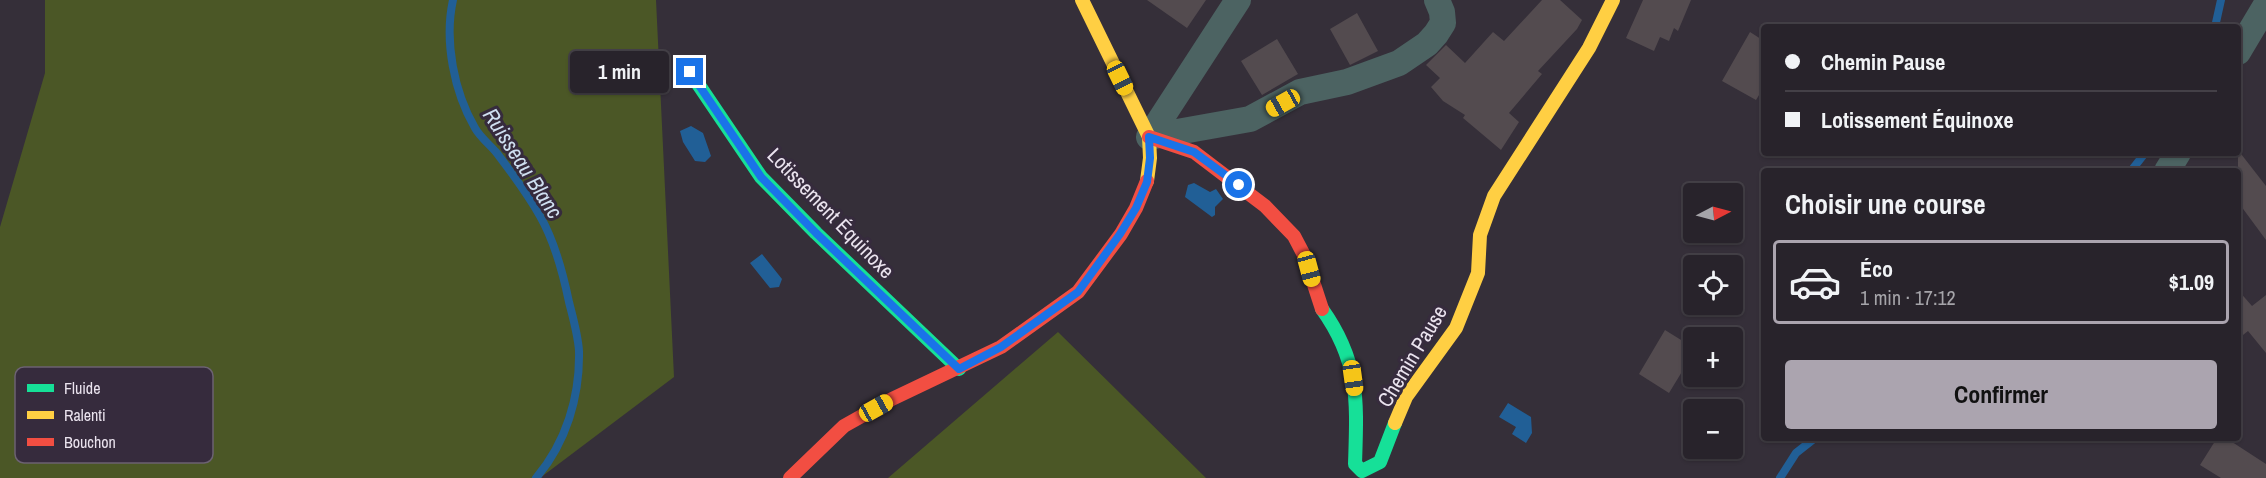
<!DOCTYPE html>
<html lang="fr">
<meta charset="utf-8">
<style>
:root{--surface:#28232b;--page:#302b33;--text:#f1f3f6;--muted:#a5a4a9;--line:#444047;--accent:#aba4af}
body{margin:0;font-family:"Archivo Narrow",sans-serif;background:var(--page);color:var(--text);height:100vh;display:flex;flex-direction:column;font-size:22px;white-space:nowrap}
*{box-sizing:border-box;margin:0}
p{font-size:20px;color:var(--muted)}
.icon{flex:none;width:33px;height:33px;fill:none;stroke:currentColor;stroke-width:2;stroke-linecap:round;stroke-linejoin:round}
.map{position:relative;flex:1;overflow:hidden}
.drawer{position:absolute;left:1761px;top:168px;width:480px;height:273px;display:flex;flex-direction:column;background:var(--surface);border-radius:6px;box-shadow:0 2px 4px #0004,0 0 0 2px var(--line)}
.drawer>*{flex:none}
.top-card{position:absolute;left:1761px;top:24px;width:480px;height:132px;border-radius:6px;box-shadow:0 2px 4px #0004,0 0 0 2px var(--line);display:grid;align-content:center;height:132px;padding:0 24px;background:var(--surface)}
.needle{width:39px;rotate:84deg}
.buttons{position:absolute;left:1683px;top:183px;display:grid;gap:12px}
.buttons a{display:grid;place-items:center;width:60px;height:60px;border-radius:6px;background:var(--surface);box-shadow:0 2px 4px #0004,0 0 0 2px var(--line);font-size:30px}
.end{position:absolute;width:27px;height:27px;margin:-14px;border:8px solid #1a73e8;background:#fff;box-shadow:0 0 0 3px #fff}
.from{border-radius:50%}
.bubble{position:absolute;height:42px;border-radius:6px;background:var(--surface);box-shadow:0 2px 4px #0004,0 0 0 2px var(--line);font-size:20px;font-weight:800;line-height:42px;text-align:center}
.car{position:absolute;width:18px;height:36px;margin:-18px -9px;border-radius:8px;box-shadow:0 0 4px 2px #0007;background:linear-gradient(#f5c518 24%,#345 0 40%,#f5c518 0 76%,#345 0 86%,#f5c518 0)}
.top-card b{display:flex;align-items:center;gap:21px;height:57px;font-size:22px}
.top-card b+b{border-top:2px solid var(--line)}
.top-card i{width:15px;height:15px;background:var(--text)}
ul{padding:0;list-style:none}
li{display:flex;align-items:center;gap:18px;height:84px;margin:0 12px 9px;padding:0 12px;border:3px solid transparent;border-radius:6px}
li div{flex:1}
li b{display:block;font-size:22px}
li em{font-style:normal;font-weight:800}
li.on{border-color:var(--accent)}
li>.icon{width:54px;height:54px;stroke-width:1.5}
h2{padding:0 24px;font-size:27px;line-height:72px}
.cta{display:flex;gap:12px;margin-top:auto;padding:12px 24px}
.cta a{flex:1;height:69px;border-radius:6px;background:var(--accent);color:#111;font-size:24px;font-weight:800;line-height:69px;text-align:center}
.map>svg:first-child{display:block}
.green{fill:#4b5726}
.water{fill:#215f96}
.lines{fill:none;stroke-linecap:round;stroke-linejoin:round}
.stream{stroke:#215f96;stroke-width:8}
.building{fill:#534b4f}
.street{stroke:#4c6362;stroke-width:26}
.fast{stroke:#16e098;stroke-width:14}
.slow{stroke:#ffcf43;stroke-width:14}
.jam{stroke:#f24e42;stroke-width:14}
.route{stroke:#1a73e8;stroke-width:8}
.labels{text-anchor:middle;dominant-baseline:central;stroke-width:6;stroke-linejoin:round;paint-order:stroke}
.street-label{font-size:21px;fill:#eae3ee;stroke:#362b3d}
.water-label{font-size:22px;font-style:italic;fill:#cfdff0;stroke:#362b3d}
.key{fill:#362b3d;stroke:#6c6272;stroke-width:1.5}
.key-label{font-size:16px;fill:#eae3ee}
</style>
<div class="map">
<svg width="2266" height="478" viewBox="0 0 2266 478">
<rect width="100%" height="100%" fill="#352f39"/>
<path class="green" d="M 45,0 L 656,0 L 674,377 L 540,478 L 0,478 L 0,227 L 45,73 Z
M 1058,332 L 1206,478 L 888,478 Z"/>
<path class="water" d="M 691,126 L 703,133 L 711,156 L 705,162 L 695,161 L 683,142 L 680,131 Z
M 1194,183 L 1210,192 L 1216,189 L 1223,199 L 1215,207 L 1215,215 L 1212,217 L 1185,197 L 1188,185 Z
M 762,254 L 782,279 L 779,287 L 770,288 L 750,263 Z
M 1508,403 L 1531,417 L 1532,433 L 1526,443 L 1512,434 L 1516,427 L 1499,417 Z"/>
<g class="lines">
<path class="stream" d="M 453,0 C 444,41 454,92 475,128 C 480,137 489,144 496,152 C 512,173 527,193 540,216 C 555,242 563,273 569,302 C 573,318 578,335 579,351 C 580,397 566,443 536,478
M 2215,27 L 2221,0
M 2131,171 L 2145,153
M 1780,478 L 1796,453 L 1815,438"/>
</g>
<path class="building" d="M 1147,0 L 1206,0 L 1187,28 Z
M 1542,0 L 1560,0 L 1582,20 L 1577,29 L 1538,71 L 1542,74 L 1509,113 L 1519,122 L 1501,150 L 1463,118 L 1465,115 L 1443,101 L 1431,87 L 1440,78 L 1426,65 L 1446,45 L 1465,63 L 1493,32 L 1504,41 Z
M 1643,0 L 1691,0 L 1678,31 L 1674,28 L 1669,41 L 1660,37 L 1654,51 L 1626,38 Z
M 1357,13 L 1378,51 L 1350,65 L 1330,29 Z
M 1750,32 L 1764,41 L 1764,87 L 1756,100 L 1722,81 Z
M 1277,39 L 1298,74 L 1262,95 L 1241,61 Z
M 2238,150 L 2266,186 L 2266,240 L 2238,202 Z
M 2238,290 L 2252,306 L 2266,295 L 2266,353 L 2248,331 L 2238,339 Z
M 1665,330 L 1694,348 L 1694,352 L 1669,393 L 1639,374 Z
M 2217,438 L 2226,438 L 2266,464 L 2266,478 L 2221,478 L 2200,465 Z"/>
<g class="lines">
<path class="street" d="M 2238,52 L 2266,5
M 1149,137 L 1250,119 L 1300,92 L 1347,82 L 1399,63 L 1427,44 L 1436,34 L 1443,23 L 1442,12 L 1437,0
M 1149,137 L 1238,0
M 2167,171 L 2178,153"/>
<path class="fast" d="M 690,72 L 761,177 L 816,233 L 959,369
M 1322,309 C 1360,362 1357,402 1355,464 L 1362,471 L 1380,462 L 1395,423"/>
<path class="slow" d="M 1082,0 L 1149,137 L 1150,158 L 1147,181
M 1395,423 L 1406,397 L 1456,328 L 1478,273 L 1480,235 L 1494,196 L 1589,48 L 1613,0"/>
<path class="jam" d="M 1149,137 L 1194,152 L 1265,206 L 1294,236 L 1305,257 L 1322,309
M 790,478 L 844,426 L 892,399 L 1001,347 L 1078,292 L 1121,234 L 1136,208 L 1147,181"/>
</g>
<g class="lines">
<path class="route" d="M 690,72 L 761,177 L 816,233 L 959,369 L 1001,347 L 1078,292 L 1120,234 L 1136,208 L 1147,182 L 1150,158 L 1149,137 L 1194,152 L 1239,185"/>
</g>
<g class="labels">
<g class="street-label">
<text transform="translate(831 213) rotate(46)">Lotissement Équinoxe</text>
<text transform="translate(1412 356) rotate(-59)">Chemin Pause</text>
</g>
<g class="water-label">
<text transform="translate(523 163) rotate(57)">Ruisseau Blanc</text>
</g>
</g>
<rect x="15" y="367" width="198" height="96" rx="9" class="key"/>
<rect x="27" y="384" width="27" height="8" fill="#16e098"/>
<rect x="27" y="411" width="27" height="8" fill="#ffcf43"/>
<rect x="27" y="438" width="27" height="8" fill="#f24e42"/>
<g class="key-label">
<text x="64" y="394">Fluide</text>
<text x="64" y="421">Ralenti</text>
<text x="64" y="448">Bouchon</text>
</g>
</svg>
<div class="buttons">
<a><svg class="needle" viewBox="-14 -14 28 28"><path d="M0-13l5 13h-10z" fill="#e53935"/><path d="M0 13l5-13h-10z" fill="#a5a4a9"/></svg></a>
<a><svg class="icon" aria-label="locate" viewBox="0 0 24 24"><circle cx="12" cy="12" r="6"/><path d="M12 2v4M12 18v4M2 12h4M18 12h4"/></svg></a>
<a>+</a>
<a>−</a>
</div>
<i class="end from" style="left:1239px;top:185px"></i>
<i class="end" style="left:690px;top:72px"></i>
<div class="bubble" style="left:570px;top:51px;width:99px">1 min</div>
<i class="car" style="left:1120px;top:78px;rotate:154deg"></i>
<i class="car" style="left:1283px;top:103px;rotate:241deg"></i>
<i class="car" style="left:1309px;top:269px;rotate:165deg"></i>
<i class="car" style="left:1353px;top:378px;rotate:172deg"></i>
<i class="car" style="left:876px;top:408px;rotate:61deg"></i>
<div class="top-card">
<b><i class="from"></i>Chemin Pause</b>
<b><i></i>Lotissement Équinoxe</b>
</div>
<section class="drawer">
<h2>Choisir une course</h2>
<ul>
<li class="on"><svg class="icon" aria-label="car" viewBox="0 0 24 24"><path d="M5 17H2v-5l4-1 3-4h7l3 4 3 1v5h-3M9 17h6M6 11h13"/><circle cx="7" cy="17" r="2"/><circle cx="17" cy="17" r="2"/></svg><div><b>Éco</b><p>1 min · 17:12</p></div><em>$1.09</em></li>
</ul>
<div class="cta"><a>Confirmer</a></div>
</section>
</div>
